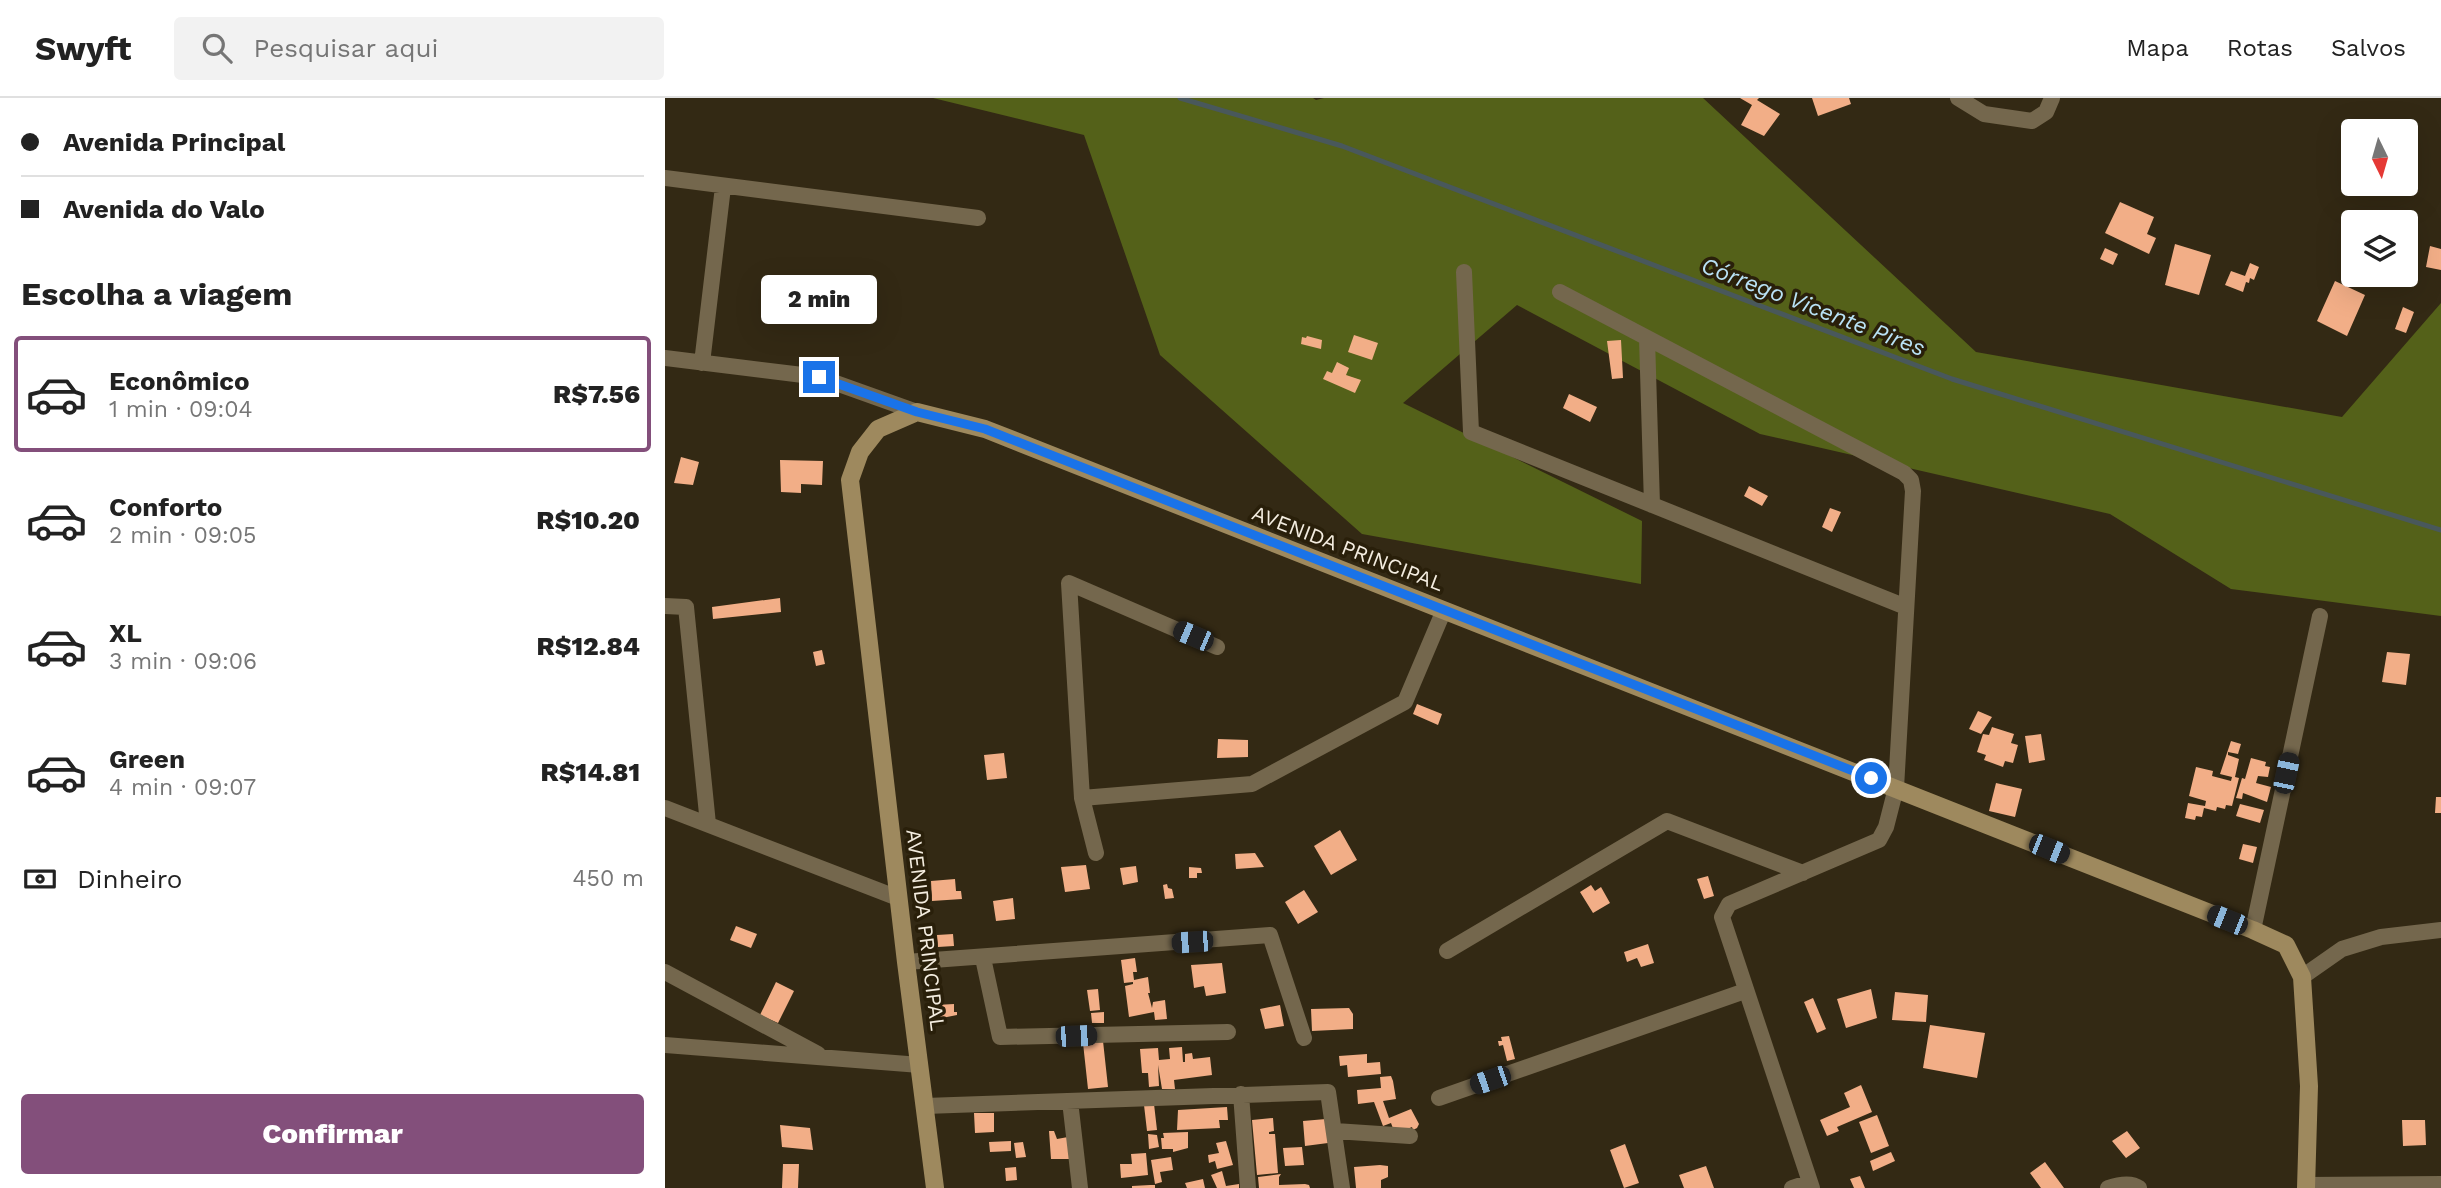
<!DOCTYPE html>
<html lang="pt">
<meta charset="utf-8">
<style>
:root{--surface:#fff;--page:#f2f2f2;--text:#222;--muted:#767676;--line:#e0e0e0;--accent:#834f7b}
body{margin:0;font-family:"Work Sans",sans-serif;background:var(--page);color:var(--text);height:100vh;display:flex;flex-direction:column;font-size:26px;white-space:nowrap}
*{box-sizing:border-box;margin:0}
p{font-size:23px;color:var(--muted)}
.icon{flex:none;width:38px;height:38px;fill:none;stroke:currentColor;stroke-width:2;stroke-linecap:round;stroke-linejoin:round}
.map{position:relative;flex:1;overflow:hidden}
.details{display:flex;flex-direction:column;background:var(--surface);width:665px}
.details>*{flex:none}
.guide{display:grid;align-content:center;height:154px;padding:0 21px;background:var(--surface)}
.needle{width:46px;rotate:175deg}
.controls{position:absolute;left:1676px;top:21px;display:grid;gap:14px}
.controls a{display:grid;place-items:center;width:77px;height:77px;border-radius:7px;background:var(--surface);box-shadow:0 7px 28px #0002;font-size:35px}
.end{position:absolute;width:32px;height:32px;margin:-16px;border:9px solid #1a73e8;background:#fff;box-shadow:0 0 0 4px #fff}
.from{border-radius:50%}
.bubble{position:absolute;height:49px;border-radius:7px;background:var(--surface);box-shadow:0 7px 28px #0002;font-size:23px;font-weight:800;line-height:49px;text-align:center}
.car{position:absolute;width:21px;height:42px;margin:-21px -10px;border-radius:9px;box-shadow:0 0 5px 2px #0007;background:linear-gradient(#222 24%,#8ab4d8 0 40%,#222 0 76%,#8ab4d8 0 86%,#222 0)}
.guide b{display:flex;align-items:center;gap:24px;height:66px;font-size:26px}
.guide b+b{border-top:2px solid var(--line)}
.guide i{width:18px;height:18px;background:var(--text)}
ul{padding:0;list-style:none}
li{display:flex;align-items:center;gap:21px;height:116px;margin:0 14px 10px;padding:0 7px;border:4px solid transparent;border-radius:7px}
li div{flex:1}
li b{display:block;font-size:26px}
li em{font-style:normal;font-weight:800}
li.current{border-color:var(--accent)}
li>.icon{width:63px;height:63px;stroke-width:1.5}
h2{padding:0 21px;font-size:32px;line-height:84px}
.pay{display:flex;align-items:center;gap:18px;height:77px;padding:0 21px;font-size:26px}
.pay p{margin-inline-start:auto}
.action{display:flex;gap:14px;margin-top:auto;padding:14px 21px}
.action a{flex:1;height:80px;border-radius:7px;background:var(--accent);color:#fff;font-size:28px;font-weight:800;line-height:80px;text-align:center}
header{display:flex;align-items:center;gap:42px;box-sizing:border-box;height:98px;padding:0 35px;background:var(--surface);border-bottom:2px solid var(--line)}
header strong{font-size:33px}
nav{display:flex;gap:38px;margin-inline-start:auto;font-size:24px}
.search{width:490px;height:63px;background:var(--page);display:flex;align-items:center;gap:18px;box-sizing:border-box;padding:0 24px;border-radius:7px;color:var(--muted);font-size:26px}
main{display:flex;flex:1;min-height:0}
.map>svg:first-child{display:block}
.forest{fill:#546119}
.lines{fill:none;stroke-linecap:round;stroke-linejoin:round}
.stream{stroke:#49585b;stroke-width:5}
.building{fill:#f2ae87}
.street{stroke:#74674d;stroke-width:16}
.secondary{stroke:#9e895e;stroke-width:18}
.route{stroke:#1a73e8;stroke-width:9}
.labels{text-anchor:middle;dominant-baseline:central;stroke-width:7;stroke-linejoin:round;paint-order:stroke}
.street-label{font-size:21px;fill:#f4ede0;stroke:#291f0a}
.water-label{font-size:23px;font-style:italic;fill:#b9e2f5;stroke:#291f0a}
</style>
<header>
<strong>Swyft</strong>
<div class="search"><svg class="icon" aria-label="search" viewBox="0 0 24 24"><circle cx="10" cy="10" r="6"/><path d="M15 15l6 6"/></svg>Pesquisar aqui</div>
<nav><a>Mapa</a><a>Rotas</a><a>Salvos</a></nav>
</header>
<main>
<section class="details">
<div class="guide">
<b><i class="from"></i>Avenida Principal</b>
<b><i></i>Avenida do Valo</b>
</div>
<h2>Escolha a viagem</h2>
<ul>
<li class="current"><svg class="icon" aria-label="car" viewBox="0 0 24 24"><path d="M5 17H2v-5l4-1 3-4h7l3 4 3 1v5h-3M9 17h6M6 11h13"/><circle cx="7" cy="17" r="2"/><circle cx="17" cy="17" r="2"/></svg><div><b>Econômico</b><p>1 min · 09:04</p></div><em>R$7.56</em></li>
<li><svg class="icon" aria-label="car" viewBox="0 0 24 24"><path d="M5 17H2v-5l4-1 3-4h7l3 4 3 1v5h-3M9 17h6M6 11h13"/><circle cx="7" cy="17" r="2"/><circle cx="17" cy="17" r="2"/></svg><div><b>Conforto</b><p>2 min · 09:05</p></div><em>R$10.20</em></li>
<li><svg class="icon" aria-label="car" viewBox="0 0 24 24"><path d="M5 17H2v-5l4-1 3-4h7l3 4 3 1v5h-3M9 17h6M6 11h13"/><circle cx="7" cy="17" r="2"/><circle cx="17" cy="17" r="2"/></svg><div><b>XL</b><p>3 min · 09:06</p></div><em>R$12.84</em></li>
<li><svg class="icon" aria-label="car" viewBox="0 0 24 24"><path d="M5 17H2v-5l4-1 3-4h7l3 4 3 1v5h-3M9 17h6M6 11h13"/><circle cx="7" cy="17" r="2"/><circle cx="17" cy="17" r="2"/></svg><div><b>Green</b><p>4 min · 09:07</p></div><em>R$14.81</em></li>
</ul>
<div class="pay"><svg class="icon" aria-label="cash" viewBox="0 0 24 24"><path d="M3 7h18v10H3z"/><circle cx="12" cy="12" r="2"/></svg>Dinheiro<p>450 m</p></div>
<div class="action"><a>Confirmar</a></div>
</section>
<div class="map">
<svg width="1776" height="1090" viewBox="0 0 1776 1090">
<rect width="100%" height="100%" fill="#332914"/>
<path class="forest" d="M 268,0 L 648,0 L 651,2 L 659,0 L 1038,0 L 1311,254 L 1677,319 L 1776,205 L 1776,518 L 1566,491 L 1445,416 L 1095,336 L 852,207 L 738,305 L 977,423 L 976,486 L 697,436 L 495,257 L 419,37 Z"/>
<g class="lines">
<path class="stream" d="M 515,0 L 677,48 L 1287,281 L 1776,432"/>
</g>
<path class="building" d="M 1075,0 L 1094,0 L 1092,2 L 1115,16 L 1099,38 L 1076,27 L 1087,7 Z
M 1147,0 L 1184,0 L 1186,6 L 1153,18 Z
M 1455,104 L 1489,119 L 1482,136 L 1491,140 L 1484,156 L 1440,135 Z
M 1510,146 L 1546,157 L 1534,197 L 1500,187 Z
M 1765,148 L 1776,151 L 1776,172 L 1761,169 Z
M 1440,150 L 1453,156 L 1448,167 L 1435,161 Z
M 1585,165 L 1594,169 L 1589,182 L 1585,180 L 1584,185 L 1581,184 L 1578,194 L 1560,187 L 1566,173 L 1580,178 Z
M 1670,183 L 1700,197 L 1682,238 L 1652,223 Z
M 1738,209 L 1749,214 L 1741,235 L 1730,231 Z
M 689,237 L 713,245 L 707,262 L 683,254 Z
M 642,238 L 657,242 L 656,251 L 636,246 L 637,239 L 641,240 Z
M 956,242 L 958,280 L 947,281 L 942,243 Z
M 672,264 L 684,270 L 681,277 L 696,282 L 690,295 L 658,281 L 662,273 L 667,275 Z
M 904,296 L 932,309 L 925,324 L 898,310 Z
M 16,359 L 34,364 L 28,387 L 9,385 Z
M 115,362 L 158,363 L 157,387 L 136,386 L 136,395 L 116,394 Z
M 1084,388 L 1103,398 L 1097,408 L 1079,398 Z
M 1165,410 L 1176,414 L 1167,434 L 1157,429 Z
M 115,500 L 116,514 L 48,521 L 47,509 Z
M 157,552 L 160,566 L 151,568 L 148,554 Z
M 1722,554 L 1745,556 L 1741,587 L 1717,584 Z
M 752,606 L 777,616 L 773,627 L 748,616 Z
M 1313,613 L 1327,619 L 1316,636 L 1304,631 Z
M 1327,629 L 1349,636 L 1346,645 L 1353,647 L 1348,665 L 1340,663 L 1338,669 L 1319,662 L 1321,657 L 1312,654 L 1318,636 L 1324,637 Z
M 1376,636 L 1380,662 L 1364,665 L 1360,638 Z
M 553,641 L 583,642 L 583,659 L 552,660 Z
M 1566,643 L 1576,646 L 1573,656 L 1563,654 L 1563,657 L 1574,661 L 1570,679 L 1574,680 L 1567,708 L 1561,707 L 1560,711 L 1552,709 L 1551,713 L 1539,710 L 1537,719 L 1531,718 L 1530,722 L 1520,720 L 1523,705 L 1540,708 L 1541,703 L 1524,698 L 1531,669 L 1548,673 L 1547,678 L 1566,683 L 1567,679 L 1555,676 Z
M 339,655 L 342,680 L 322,682 L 319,657 Z
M 1586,660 L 1601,664 L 1600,668 L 1605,669 L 1603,679 L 1593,678 L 1591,685 L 1606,689 L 1602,704 L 1578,695 L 1577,701 L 1571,700 L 1577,680 L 1580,681 Z
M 1331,685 L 1357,691 L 1350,719 L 1324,713 Z
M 1771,699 L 1776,699 L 1776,715 L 1770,715 Z
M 1575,706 L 1599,712 L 1595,725 L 1571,718 Z
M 675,732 L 692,762 L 666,777 L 649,748 Z
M 1578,746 L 1592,749 L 1588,765 L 1574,761 Z
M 590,755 L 599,769 L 571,771 L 570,756 Z
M 421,767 L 425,791 L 400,794 L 396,769 Z
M 471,768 L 473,784 L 458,787 L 455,770 Z
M 524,769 L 536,770 L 537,775 L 532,775 L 532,780 L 524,780 Z
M 1043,778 L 1049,798 L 1039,801 L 1032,781 Z
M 290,781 L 291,793 L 296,793 L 297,801 L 267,803 L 266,783 Z
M 502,786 L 503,790 L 507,791 L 509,800 L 500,801 L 498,787 Z
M 926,787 L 930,793 L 936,789 L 945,805 L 928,815 L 915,794 Z
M 639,792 L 653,814 L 633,826 L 620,804 Z
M 348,800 L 350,821 L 331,823 L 328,803 Z
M 71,828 L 92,836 L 86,850 L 65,842 Z
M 288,836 L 289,848 L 273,849 L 272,837 Z
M 983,846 L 989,865 L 976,869 L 972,860 L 962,864 L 959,854 Z
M 470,860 L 472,874 L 468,874 L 469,882 L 483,879 L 485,895 L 483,895 L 487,910 L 488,904 L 500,902 L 502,921 L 490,922 L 489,914 L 464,919 L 460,888 L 468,886 L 468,884 L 459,885 L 456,862 Z
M 557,865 L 561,895 L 541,898 L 539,888 L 529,890 L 526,867 Z
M 111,884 L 129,893 L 113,925 L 95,917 Z
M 433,891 L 435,912 L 425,913 L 422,892 Z
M 1206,891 L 1212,920 L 1181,930 L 1172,901 Z
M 1230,894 L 1263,897 L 1261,924 L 1227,922 Z
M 1148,900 L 1161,931 L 1152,935 L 1139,904 Z
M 289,906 L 289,914 L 292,914 L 292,917 L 272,921 L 271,907 Z
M 615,907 L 619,928 L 600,931 L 595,911 Z
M 684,910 L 688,916 L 688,931 L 647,933 L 646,911 Z
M 439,914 L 439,925 L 427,925 L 426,915 Z
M 1265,927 L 1320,935 L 1312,980 L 1258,970 Z
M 844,938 L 850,961 L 842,963 L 838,947 L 834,948 L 833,943 L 837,943 L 836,939 Z
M 438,943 L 443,989 L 423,991 L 418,945 Z
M 517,949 L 518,964 L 520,964 L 520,956 L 527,955 L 528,961 L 545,959 L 547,977 L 509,982 L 510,991 L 497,991 L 493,967 L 494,988 L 484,989 L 483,975 L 477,975 L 475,951 L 493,950 L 494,962 L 505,961 L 504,950 Z
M 702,956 L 702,965 L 715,964 L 716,976 L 683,979 L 682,967 L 675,968 L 674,958 Z
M 726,978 L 728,983 L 731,1001 L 718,1003 L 724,1020 L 746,1011 L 754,1026 L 752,1030 L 748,1032 L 747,1029 L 730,1036 L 726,1025 L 718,1028 L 709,1004 L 693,1006 L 692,992 L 716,990 L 715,979 Z
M 1196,987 L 1207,1014 L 1172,1029 L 1174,1033 L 1162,1038 L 1155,1022 L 1185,1009 L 1179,995 Z
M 489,1006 L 492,1032 L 482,1033 L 479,1007 Z
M 562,1009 L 563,1022 L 554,1022 L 555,1030 L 512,1032 L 513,1012 Z
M 309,1015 L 329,1015 L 329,1034 L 310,1035 Z
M 1212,1017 L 1224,1048 L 1206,1055 L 1194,1024 Z
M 608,1020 L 609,1033 L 604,1034 L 604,1036 L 610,1036 L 613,1075 L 592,1077 L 587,1022 Z
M 661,1021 L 663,1045 L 640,1048 L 638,1023 Z
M 1737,1022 L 1760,1022 L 1761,1047 L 1738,1048 Z
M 115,1027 L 145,1030 L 148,1052 L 117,1049 Z
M 384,1033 L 389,1033 L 392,1041 L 403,1039 L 408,1061 L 386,1061 Z
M 1462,1033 L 1475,1050 L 1461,1060 L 1447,1043 Z
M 523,1034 L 523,1050 L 508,1054 L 508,1051 L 497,1051 L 496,1040 L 499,1040 L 498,1035 Z
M 483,1036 L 492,1037 L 494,1049 L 484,1051 Z
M 346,1043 L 346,1053 L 325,1054 L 324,1044 Z
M 561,1043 L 568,1067 L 552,1071 L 550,1063 L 544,1065 L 543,1057 L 554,1055 L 551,1045 Z
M 358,1044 L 361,1059 L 351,1060 L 349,1045 Z
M 960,1046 L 974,1085 L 959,1090 L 945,1052 Z
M 637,1049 L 639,1067 L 620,1068 L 618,1050 Z
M 1226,1054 L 1230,1063 L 1208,1073 L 1205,1063 Z
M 481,1055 L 483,1077 L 456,1080 L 455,1066 L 467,1066 L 466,1056 Z
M 506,1059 L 508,1072 L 495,1074 L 497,1084 L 490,1086 L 486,1062 Z
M 1380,1064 L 1399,1090 L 1376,1090 L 1365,1075 Z
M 118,1066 L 134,1066 L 133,1090 L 117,1090 Z
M 715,1067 L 723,1068 L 723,1079 L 716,1082 L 716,1090 L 691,1090 L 689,1069 Z
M 1041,1068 L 1049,1090 L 1019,1090 L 1014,1077 Z
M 351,1069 L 352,1082 L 341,1083 L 340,1070 Z
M 557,1073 L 561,1088 L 574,1086 L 574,1090 L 552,1090 L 546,1077 Z
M 616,1076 L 614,1079 L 614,1087 L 640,1086 L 644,1087 L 645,1090 L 594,1090 L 593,1079 Z
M 1195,1078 L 1200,1090 L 1189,1090 L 1185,1081 Z
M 538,1081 L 540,1090 L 522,1090 L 520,1085 Z
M 485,1087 L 490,1087 L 490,1090 L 467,1090 L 467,1088 Z"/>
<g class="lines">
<path class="street" d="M 1293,0 L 1319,16 L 1367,23 L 1381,14 L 1387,0
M 0,80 L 313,120
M 799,174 L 806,334 L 1241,509
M 895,194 L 1239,375 L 1246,382 L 1248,393 L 1231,690 L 1221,729 L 1214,742 L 1064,806 L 1057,819 L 1147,1090
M 982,240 L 987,407
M 0,260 L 154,279 L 252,314
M 37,265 L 58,89
M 0,508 L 21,509 L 43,726
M 417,700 L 587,686 L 740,604 L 779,512
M 0,710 L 233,800
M 431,755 L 417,700 L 404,485 L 552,549
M 1588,832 L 1655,518
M 782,853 L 1002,723 L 1138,775
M 318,860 L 335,939 L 563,934
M 241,864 L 605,837 L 639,940
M 0,874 L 153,956
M 1637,879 L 1677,851 L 1716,839 L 1776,832
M 0,947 L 255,967
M 576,996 L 583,1090
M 774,1000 L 1080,893
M 405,1003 L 415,1090
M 260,1008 L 663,994 L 677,1090
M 670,1033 L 745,1038
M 1641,1087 L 1776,1086
M 1127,1090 L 1145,1084
M 1443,1090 C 1452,1087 1466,1084 1474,1090"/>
<path class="secondary" d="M 270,1090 L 241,864 L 185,382 L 195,354 L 213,331 L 252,314 L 320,331 L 1588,832 L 1621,847 L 1637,879 L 1644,988 L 1641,1090"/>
</g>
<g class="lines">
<path class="route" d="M 154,279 L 252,314 L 320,331 L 1206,680"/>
</g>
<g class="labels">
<g class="street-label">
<text transform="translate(683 450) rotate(21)">AVENIDA PRINCIPAL</text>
<text transform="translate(261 832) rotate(83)">AVENIDA PRINCIPAL</text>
</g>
<g class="water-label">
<text transform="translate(1148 209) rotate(21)">Córrego Vicente Pires</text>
</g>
</g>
</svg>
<div class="controls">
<a><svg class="needle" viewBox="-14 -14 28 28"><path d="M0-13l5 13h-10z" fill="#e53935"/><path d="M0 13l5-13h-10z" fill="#767676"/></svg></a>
<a><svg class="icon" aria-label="layers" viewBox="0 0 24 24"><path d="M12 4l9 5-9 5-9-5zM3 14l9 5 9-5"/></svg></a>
</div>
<i class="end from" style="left:1206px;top:680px"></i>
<i class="end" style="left:154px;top:279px"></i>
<div class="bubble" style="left:96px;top:177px;width:116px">2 min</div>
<i class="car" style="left:528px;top:538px;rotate:293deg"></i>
<i class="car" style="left:1621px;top:675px;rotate:12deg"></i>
<i class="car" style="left:1384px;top:751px;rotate:112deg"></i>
<i class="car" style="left:1562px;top:822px;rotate:292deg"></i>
<i class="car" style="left:527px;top:844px;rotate:266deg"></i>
<i class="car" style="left:411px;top:938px;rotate:88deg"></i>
<i class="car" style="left:825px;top:982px;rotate:251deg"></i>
</div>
</main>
